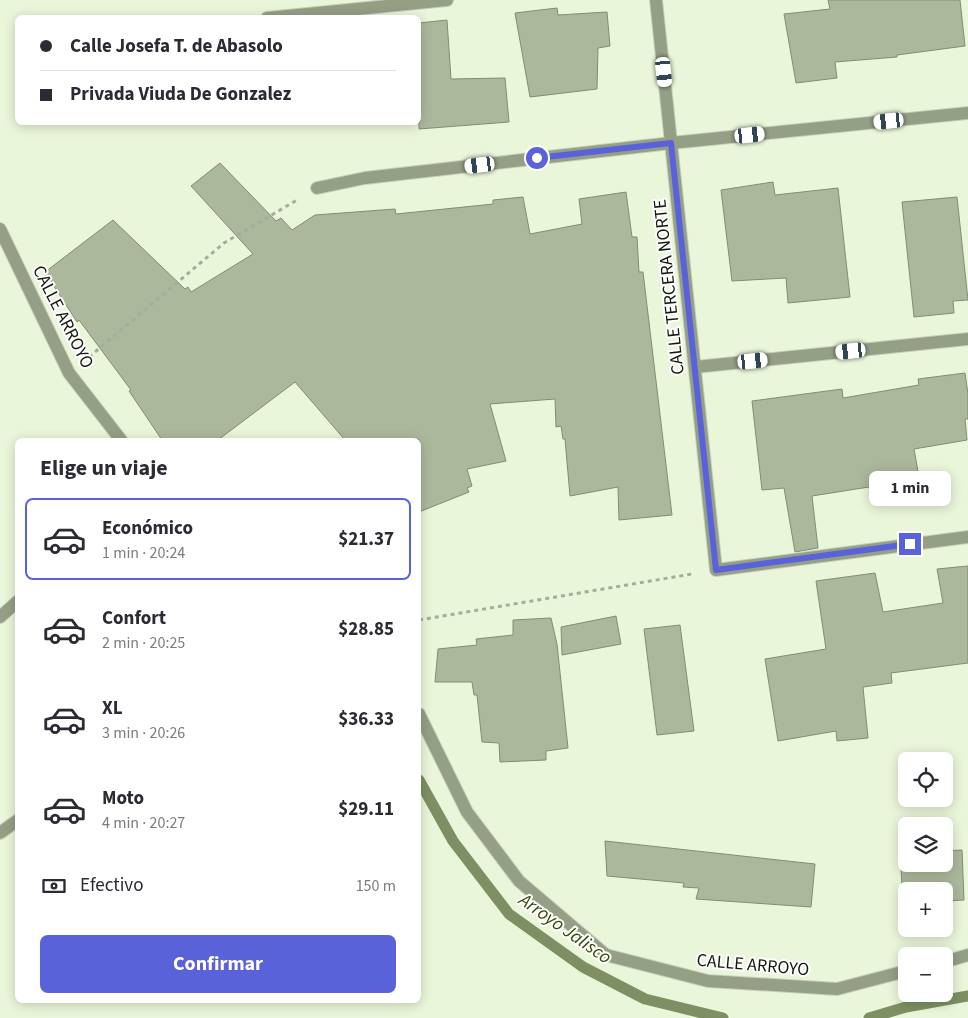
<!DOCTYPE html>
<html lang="es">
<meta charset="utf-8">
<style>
:root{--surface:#fff;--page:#f2f2f3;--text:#2b2b33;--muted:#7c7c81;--line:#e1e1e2;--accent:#5a62da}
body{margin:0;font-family:"Source Sans 3",sans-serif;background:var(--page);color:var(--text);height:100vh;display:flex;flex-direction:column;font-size:19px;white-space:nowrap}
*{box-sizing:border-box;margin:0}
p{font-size:16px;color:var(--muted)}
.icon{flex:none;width:28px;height:28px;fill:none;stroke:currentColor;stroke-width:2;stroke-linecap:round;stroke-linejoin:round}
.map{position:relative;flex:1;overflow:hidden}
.sheet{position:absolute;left:15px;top:438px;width:406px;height:565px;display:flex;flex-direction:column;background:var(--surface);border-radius:8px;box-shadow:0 2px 12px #0003}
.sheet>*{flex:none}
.hud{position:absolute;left:15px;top:15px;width:406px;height:110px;border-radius:8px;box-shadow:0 2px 12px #0003;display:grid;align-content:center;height:110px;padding:0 25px;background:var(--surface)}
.controls{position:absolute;left:898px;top:752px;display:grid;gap:10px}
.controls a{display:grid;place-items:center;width:55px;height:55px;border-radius:8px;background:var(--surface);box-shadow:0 2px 12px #0003;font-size:25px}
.end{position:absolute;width:22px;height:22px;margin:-11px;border:6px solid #5a62da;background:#fff;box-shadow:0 0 0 2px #fff}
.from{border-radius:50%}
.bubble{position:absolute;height:35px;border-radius:8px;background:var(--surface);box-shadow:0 2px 12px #0003;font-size:16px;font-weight:700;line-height:35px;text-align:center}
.car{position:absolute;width:15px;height:30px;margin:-15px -8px;border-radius:6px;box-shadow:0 0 4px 1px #0007;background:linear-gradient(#fff 24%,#345 0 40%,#fff 0 76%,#345 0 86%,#fff 0)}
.hud b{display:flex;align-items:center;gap:18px;height:48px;font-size:19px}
.hud b+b{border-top:1px solid var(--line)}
.hud i{width:12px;height:12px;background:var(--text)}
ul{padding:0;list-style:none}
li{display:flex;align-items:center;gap:15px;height:82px;margin:0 10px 8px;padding:0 15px;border:2px solid transparent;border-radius:8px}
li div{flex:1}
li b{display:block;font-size:19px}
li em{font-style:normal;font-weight:700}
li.active{border-color:var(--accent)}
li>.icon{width:45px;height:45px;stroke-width:1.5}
h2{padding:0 25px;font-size:22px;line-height:60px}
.pay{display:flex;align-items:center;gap:12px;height:55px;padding:0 25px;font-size:19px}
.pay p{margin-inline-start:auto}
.button{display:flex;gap:10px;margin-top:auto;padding:10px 25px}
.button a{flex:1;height:58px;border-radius:8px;background:var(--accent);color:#fff;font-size:20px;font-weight:700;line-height:58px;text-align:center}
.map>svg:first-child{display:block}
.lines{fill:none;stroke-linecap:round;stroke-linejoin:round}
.stream{stroke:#7e9063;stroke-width:11}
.building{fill:#acb89c;stroke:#828c72}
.minor-casing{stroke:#c8d2b9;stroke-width:14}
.path{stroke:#a4ae97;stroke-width:3;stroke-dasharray:4 4;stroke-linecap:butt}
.minor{stroke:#959f86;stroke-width:12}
.route{stroke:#5a62da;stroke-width:6}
.labels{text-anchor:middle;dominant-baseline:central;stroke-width:4;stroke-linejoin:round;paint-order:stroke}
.street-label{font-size:18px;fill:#14180e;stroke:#fefefe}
.water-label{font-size:19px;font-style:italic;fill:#364a07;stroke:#fefefe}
</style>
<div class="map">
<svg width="968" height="1018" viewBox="0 0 968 1018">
<rect width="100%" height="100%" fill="#eaf6d9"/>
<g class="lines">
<path class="stream" d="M 419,780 L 453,841 L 509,914 L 583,967 L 645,999 L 723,1018
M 869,1018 L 906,1007 L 968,996"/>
</g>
<path class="building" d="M 828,0 L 960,0 L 965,46 L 897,55 L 897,57 L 835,62 L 837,78 L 796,83 L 784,14 L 830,9 Z
M 557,8 L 558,15 L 607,12 L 610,46 L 598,48 L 597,89 L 530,97 L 515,13 Z
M 447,20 L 451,79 L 505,78 L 509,122 L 419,129 L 419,23 Z
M 220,163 L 276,221 L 281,218 L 292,230 L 315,215 L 395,209 L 396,214 L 493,204 L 493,200 L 523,197 L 530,234 L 582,224 L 579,199 L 626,192 L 632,237 L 637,237 L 639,272 L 643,272 L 672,515 L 619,520 L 618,487 L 570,496 L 565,439 L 563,439 L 561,426 L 556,427 L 555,399 L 490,404 L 506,461 L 467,469 L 472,486 L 467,488 L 469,492 L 419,512 L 419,440 L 345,440 L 295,382 L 218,440 L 162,440 L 129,391 L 131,390 L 79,320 L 77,322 L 45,272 L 113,220 L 185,289 L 188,287 L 191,292 L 253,254 L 191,186 Z
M 773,182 L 775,195 L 838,188 L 850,297 L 788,303 L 786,278 L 732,281 L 721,190 Z
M 957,197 L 968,300 L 953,301 L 954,313 L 914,317 L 902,202 Z
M 965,373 L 968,394 L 968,419 L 965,419 L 967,440 L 914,449 L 919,477 L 899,481 L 900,487 L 870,492 L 869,487 L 812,496 L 818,548 L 795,552 L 784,488 L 762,490 L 752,401 L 842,389 L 843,398 L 919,385 L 918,379 Z
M 968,566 L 968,663 L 891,673 L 892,683 L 863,687 L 868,738 L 837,741 L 836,731 L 778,741 L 765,659 L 826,649 L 816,581 L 875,573 L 883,612 L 943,603 L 937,569 Z
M 616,616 L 621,644 L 562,655 L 561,627 Z
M 551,618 L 557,644 L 568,748 L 546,751 L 546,760 L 500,762 L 499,743 L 482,742 L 477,695 L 474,695 L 472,682 L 435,682 L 438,649 L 477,645 L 476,639 L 513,635 L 513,620 Z
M 680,625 L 694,731 L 657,735 L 644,629 Z
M 605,841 L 815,864 L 811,907 L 696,899 L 699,888 L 683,887 L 684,883 L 607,876 Z
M 962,850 L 964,900 L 944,901 L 944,891 L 906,891 L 906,902 L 903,902 L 900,851 L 906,851 L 906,864 L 944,864 L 944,851 Z"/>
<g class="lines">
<defs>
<path id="minor" d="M 656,0 L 716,570 L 968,537
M 267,18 L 447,0
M 317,188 L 365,178 L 671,143 L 968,113
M 0,229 L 69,373 L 121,440
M 695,367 L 968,339
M 0,617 L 18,601
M 419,714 L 467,812 L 519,881 L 606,955 L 708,981 L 837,989 L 906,971
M 0,833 L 18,820
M 944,962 L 968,955"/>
</defs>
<use href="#minor" class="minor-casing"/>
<path class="path" d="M 89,357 L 224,243 L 297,200
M 419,620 L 692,574"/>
<use href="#minor" class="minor"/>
</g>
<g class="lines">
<path class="route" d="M 537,158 L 671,143 L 716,570 L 910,544"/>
</g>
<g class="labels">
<g class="street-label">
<text transform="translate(669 287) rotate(-96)">CALLE TERCERA NORTE</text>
<text transform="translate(63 317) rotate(63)">CALLE ARROYO</text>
<text transform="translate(753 965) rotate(5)">CALLE ARROYO</text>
</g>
<g class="water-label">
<text transform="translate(565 929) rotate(35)">Arroyo Jalisco</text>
</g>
</g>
</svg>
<div class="controls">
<a><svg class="icon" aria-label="locate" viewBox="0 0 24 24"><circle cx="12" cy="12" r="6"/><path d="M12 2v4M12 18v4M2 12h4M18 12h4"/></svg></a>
<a><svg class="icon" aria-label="layers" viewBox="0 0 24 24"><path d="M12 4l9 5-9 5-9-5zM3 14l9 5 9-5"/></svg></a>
<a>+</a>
<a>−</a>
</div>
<i class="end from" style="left:537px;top:158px"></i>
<i class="end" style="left:910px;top:544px"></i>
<div class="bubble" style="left:869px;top:471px;width:82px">1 min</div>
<i class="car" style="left:664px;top:72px;rotate:174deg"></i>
<i class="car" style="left:889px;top:121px;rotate:264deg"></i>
<i class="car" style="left:750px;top:135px;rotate:84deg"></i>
<i class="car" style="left:480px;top:165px;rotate:263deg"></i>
<i class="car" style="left:851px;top:351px;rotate:264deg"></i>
<i class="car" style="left:753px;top:361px;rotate:84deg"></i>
<div class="hud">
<b><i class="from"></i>Calle Josefa T. de Abasolo</b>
<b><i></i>Privada Viuda De Gonzalez</b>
</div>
<section class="sheet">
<h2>Elige un viaje</h2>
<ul>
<li class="active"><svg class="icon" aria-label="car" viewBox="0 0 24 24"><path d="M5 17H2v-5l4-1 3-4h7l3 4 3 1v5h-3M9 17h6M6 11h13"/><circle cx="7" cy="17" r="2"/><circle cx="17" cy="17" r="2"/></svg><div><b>Económico</b><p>1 min · 20:24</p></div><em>$21.37</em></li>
<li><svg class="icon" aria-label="car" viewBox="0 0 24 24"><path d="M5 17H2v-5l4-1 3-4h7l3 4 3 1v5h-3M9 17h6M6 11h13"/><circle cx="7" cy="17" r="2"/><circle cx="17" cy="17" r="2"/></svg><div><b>Confort</b><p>2 min · 20:25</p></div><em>$28.85</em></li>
<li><svg class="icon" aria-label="car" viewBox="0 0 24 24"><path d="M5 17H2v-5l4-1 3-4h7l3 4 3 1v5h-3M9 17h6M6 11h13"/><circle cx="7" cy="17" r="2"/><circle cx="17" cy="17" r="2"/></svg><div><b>XL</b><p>3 min · 20:26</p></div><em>$36.33</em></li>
<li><svg class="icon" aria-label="car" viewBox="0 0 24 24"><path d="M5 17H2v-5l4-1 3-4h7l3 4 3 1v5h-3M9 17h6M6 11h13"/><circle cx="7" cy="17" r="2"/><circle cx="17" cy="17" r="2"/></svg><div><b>Moto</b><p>4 min · 20:27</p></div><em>$29.11</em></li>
</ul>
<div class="pay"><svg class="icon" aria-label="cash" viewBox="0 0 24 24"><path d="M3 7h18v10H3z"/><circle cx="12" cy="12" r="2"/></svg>Efectivo<p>150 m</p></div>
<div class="button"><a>Confirmar</a></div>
</section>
</div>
